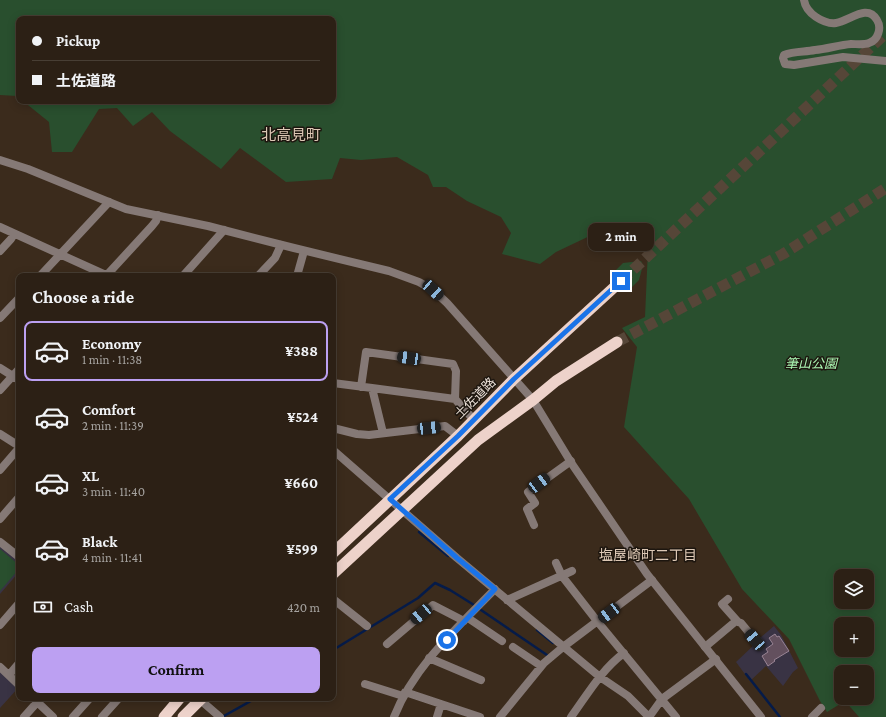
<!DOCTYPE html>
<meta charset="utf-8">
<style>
:root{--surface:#2c2015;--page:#34281e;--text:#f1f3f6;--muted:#a6a3a0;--line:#483e34;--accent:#bca0f2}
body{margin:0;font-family:"Crimson Pro","Noto Sans JP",serif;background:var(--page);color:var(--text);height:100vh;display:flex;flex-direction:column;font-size:15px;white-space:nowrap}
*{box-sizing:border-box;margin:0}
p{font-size:13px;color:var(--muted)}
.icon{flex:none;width:22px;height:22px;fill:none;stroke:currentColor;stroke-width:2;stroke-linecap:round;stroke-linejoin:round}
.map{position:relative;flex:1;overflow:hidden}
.sheet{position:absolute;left:16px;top:273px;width:320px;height:428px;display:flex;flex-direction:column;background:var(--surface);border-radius:8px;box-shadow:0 2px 10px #0003,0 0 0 1px var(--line)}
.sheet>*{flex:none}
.hud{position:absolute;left:16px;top:16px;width:320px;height:88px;border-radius:8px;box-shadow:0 2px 10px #0003,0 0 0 1px var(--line);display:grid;align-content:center;height:88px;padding:0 16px;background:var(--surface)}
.controls{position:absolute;left:834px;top:569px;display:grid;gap:8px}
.controls a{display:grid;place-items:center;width:40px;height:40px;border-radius:8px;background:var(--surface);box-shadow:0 2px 10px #0003,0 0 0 1px var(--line);font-size:20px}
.end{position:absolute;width:18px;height:18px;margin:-9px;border:5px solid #1a73e8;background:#fff;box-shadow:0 0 0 2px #fff}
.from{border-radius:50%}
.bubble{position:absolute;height:28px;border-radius:8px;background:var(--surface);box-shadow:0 2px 10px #0003,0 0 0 1px var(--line);font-size:13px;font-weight:700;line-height:28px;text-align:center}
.car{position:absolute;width:12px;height:24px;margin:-12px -6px;border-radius:5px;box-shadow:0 0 3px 1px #0007;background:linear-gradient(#222 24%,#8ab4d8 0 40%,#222 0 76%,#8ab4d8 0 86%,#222 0)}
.hud b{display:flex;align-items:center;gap:14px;height:38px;font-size:15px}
.hud b+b{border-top:1px solid var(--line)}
.hud i{width:10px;height:10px;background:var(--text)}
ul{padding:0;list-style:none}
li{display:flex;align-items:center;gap:12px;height:60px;margin:0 8px 6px;padding:0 8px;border:2px solid transparent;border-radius:8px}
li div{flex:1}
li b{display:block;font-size:15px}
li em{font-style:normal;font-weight:700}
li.on{border-color:var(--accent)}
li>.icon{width:36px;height:36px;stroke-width:1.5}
h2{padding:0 16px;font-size:18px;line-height:48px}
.pay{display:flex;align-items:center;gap:10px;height:44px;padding:0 16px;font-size:15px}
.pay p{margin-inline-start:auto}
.button{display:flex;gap:8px;margin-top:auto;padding:8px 16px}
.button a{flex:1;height:46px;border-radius:8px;background:var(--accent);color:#111;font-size:16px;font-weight:700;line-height:46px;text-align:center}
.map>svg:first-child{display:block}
.education{fill:#393344}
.green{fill:#294f2e;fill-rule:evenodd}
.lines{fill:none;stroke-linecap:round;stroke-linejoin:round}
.stream{stroke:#051b49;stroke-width:2.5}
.building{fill:#63505e;stroke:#998494}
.trunk-tunnel{stroke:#564638;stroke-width:11;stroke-dasharray:11 5.5;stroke-linecap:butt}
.minor{stroke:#857976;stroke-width:8}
.tertiary{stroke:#857976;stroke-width:8}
.trunk{stroke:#edd2ca;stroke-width:11}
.route{stroke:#1a73e8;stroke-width:5}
.labels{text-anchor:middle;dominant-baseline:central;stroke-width:3;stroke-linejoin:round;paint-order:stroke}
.park-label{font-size:13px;font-style:italic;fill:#acf9b4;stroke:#1d160f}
.street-label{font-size:13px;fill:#ece1d8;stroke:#1d160f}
.neighbourhood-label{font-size:14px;fill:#ddc8b5;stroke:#1d160f}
.quarter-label{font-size:15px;fill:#ddc8b5;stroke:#1d160f}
</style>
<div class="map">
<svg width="886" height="717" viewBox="0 0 886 717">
<rect width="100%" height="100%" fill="#3b2b1c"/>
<path class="education" d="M 0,546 L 19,560 L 19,572 L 0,594 Z
M 774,626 L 781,635 L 798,668 L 793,672 L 783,686 L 766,666 L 750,681 L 736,662 L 755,644 L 754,643 Z
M 0,670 L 19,687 L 0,708 Z"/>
<path class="green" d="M 0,0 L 886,0 L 886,717 L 859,717 L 845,701 L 827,712 L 820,701 L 789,639 L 742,589 L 689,499 L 624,427 L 637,347 L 622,328 L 645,317 L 648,249 L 625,233 L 596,233 L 556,252 L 540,264 L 502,254 L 511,233 L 501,217 L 467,201 L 446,187 L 433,187 L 428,175 L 397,157 L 361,160 L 340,158 L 332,179 L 286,182 L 240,148 L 221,169 L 170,131 L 152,112 L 133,126 L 117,108 L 99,109 L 72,152 L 52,152 L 49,122 L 23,101 L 333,101 L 333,19 L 19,19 L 19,98 L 17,96 L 0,95 ZM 841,576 L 867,576 L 867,602 L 841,602 ZM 841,624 L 867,624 L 867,650 L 841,650 ZM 841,672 L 867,672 L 867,698 L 841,698 Z
M 641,261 L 643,265 L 639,280 L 630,289 L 613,273 L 623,263 Z
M 0,549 L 19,565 L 19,569 L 0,591 Z"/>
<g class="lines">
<path class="stream" d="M 419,532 L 448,556
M 481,610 L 547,655
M 537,630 L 553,643
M 333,650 L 418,598 L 435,583 L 450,590 L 474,605
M 746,674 L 780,717
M 222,717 L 256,698"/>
</g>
<path class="building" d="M 775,634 L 777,637 L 779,636 L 789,651 L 774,660 L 775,661 L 768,666 L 762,656 L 768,652 L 766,649 L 773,644 L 769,638 Z"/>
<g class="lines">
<path class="trunk-tunnel" d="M 621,281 L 886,33
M 617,342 L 783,254 L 886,188"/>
<path class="minor" d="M 0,227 L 108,276
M 0,251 L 11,239 L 14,234
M 40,276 L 109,202
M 106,276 L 152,226 L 156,221 L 158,215
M 183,276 L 224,230
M 258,276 L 275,258 L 281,245
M 297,276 L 304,251
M 0,318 L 19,298
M 0,368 L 19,380
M 333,383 L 372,388 L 383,433
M 361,387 L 366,352 L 453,364 L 456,371 L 455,399 L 474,420
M 372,388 L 455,399
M 0,390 L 19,369
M 333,428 L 357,434 L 369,435 L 445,426 L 458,436
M 0,434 L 19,446
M 333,450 L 457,558 L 600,677 L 628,696 L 649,717
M 0,470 L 19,448
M 0,519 L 19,497
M 534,525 L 527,509 L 535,503 L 528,492 L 571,461
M 0,542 L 19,557
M 556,563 L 562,576 L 597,621 L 676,717
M 333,599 L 367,626
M 728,599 L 722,604 L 738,622 L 741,623 L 755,640
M 507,600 L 572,571
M 468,618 L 502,641
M 0,625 L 19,603
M 387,644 L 433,605 L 464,621
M 513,647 L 541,666
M 705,647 L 736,621
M 429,658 L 481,680
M 0,667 L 19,685
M 9,675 L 19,663
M 365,684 L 403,696
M 405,692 L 480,717
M 33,698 L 53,717
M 198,698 L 220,717
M 24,717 L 40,699
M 73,717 L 90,698
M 102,717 L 119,698
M 394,717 C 414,666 457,628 495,589
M 437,717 L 441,704
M 500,717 L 544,663 L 563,647 L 652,580
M 571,717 C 587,695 602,669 624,653
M 649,717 L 662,699 L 716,659
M 812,717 L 821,708"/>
<path class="tertiary" d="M 804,0 C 805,7 810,13 816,17 C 822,21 828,24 836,23 C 850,21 867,3 877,20 C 882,28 878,40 869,43 C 864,45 857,44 851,44 C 839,45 827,49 815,50 C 805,52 794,51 784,55 L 783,58 L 785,64 L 794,65 L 843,57 L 886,61
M 0,160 L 28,169 L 126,209 L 208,226 L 294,248 L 389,271 L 419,282 L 433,290 L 447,303 L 533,400 L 572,464 L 647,574 L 761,717"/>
<path class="trunk" d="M 333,553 L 458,436 L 514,379 L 621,281
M 333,574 L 478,440 L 533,400 L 556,381 L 617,342
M 164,717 L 180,698
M 183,717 L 202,698"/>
</g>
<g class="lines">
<path class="route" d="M 447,640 L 495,589 L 457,558 L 390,499 L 458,436 L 514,379 L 621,281"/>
</g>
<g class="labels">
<g class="park-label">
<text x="811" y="363">筆山公園</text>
</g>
<g class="street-label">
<text transform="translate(475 398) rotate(-45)">土佐道路</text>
</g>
<g class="neighbourhood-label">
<text x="648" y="555">塩屋崎町二丁目</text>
</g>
<g class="quarter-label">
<text x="291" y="135">北高見町</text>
</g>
</g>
</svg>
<div class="controls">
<a><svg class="icon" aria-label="layers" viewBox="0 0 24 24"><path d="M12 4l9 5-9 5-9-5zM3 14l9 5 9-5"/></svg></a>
<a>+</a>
<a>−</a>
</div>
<i class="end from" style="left:447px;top:640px"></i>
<i class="end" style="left:621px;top:281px"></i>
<div class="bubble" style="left:588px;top:223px;width:66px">2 min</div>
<i class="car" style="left:433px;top:290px;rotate:132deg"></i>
<i class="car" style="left:409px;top:358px;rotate:278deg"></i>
<i class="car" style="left:429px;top:428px;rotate:84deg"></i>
<i class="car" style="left:539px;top:483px;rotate:53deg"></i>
<i class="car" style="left:609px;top:613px;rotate:233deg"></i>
<i class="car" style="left:421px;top:614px;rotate:230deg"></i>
<i class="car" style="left:755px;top:640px;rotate:320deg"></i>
<div class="hud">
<b><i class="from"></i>Pickup</b>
<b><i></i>土佐道路</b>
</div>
<section class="sheet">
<h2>Choose a ride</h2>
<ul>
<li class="on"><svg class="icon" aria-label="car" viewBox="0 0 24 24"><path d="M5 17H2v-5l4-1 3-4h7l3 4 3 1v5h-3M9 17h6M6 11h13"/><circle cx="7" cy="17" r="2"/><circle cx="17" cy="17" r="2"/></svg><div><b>Economy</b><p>1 min · 11:38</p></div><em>¥388</em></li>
<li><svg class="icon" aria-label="car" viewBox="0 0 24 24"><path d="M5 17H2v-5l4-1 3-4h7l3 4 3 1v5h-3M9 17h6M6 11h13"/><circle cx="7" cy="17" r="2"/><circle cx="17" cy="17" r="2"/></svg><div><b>Comfort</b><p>2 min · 11:39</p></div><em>¥524</em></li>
<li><svg class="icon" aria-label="car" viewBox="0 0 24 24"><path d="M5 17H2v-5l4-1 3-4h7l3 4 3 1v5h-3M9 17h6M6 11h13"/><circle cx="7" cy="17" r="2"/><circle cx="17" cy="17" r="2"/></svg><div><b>XL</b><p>3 min · 11:40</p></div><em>¥660</em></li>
<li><svg class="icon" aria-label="car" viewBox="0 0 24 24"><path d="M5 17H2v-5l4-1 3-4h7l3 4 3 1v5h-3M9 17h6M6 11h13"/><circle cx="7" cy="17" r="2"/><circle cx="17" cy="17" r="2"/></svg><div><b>Black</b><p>4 min · 11:41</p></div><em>¥599</em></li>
</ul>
<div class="pay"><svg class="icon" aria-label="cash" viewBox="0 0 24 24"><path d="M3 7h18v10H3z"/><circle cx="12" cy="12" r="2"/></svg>Cash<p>420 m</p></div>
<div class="button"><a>Confirm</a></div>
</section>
</div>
